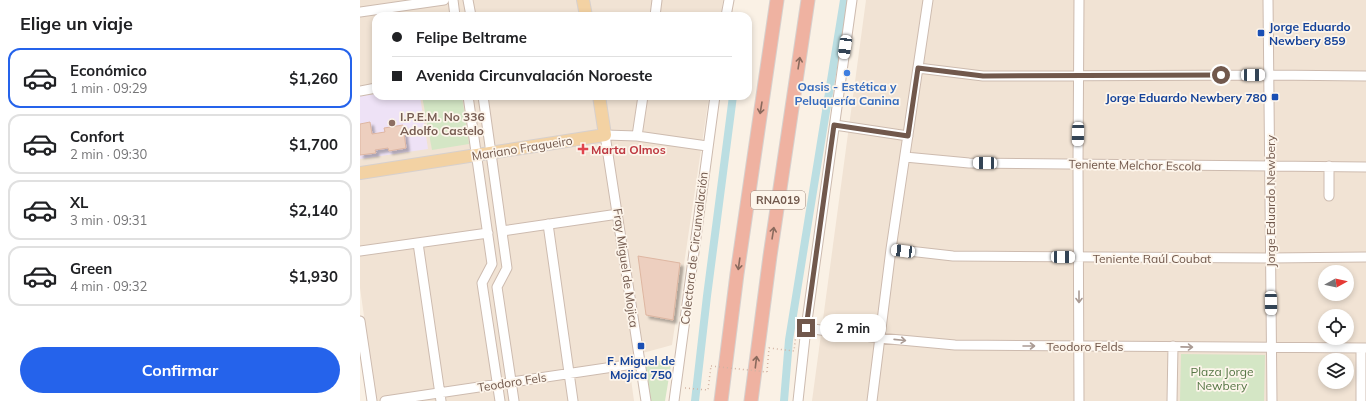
<!DOCTYPE html>
<html lang="es">
<meta charset="utf-8">
<style>
:root{--surface:#fff;--page:#f6f6f6;--text:#202124;--muted:#757577;--line:#e0e0e0;--accent:#2563eb}
body{margin:0;font-family:Mulish,sans-serif;background:var(--page);color:var(--text);height:100vh;display:flex;flex-direction:column;font-size:15px;white-space:nowrap}
*{box-sizing:border-box;margin:0}
p{font-size:13px;color:var(--muted)}
.icon{flex:none;width:22px;height:22px;fill:none;stroke:currentColor;stroke-width:2;stroke-linecap:round;stroke-linejoin:round}
.map{position:relative;flex:1;overflow:hidden}
.details{display:flex;flex-direction:column;background:var(--surface);width:360px}
.details>*{flex:none}
.guide{position:absolute;left:12px;top:12px;width:380px;height:88px;border-radius:12px;box-shadow:0 2px 6px #0003;display:grid;align-content:center;height:88px;padding:0 20px;background:var(--surface)}
.needle{width:26px;rotate:82deg}
.fabs{position:absolute;left:958px;top:265px;display:grid;gap:8px}
.fabs a{display:grid;place-items:center;width:36px;height:36px;border-radius:50%;background:var(--surface);box-shadow:0 2px 6px #0003;font-size:20px}
.end{position:absolute;width:18px;height:18px;margin:-9px;border:5px solid #71584c;background:#fff;box-shadow:0 0 0 2px #fff}
.from{border-radius:50%}
.bubble{position:absolute;height:28px;border-radius:14px;background:var(--surface);box-shadow:0 2px 6px #0003;font-size:13px;font-weight:700;line-height:28px;text-align:center}
.car{position:absolute;width:12px;height:24px;margin:-12px -6px;border-radius:5px;box-shadow:0 0 3px 1px #0007;background:linear-gradient(#fff 24%,#345 0 40%,#fff 0 76%,#345 0 86%,#fff 0)}
.guide b{display:flex;align-items:center;gap:14px;height:38px;font-size:15px}
.guide b+b{border-top:1px solid var(--line)}
.guide i{width:10px;height:10px;background:var(--text)}
ul{padding:0;list-style:none}
li{display:flex;align-items:center;gap:12px;height:60px;margin:0 8px 6px;padding:0 12px;border:2px solid var(--line);border-radius:12px}
li div{flex:1}
li b{display:block;font-size:15px}
li em{font-style:normal;font-weight:700}
li.on{border-color:var(--accent)}
li>.icon{width:36px;height:36px;stroke-width:1.5}
h2{padding:0 20px;font-size:18px;line-height:48px}
.primary-button{display:flex;gap:8px;margin-top:auto;padding:8px 20px}
.primary-button a{flex:1;height:46px;border-radius:24px;background:var(--accent);color:#fff;font-size:16px;font-weight:700;line-height:46px;text-align:center}
main{display:flex;flex:1;min-height:0}
.map>svg:first-child{display:block}
.residential{fill:#f1e3d4;fill-rule:evenodd}
.education{fill:#eee2f6}
.green{fill:#d4e6c5}
.lines{fill:none;stroke-linecap:round;stroke-linejoin:round}
.canal{stroke:#bbdee2;stroke-width:8}
.building{fill:#edcfbf;stroke:#deb6a1;filter:url(#shadow)}
.minor-casing{stroke:#cdbbaf;stroke-width:11}
.major-casing{stroke:#d7d0cd;stroke-width:14}
.highway-casing{stroke:#d7d0cd;stroke-width:15}
.path{stroke:#d2b3a2;stroke-width:1.5;stroke-dasharray:1 3;stroke-linecap:butt}
.minor{stroke:#fff;stroke-width:9}
.major{stroke:#f3d2a3;stroke-width:12}
.highway{stroke:#efb2a1;stroke-width:13}
.path-bridge{stroke:#d2b3a2;stroke-width:1.5;stroke-dasharray:1 3;stroke-linecap:butt}
.oneway{stroke:#8a6a5d}
.oneway2{stroke:#aa9b94}
.route{stroke:#71584c;stroke-width:5}
.transit-dot{fill:#1a4fb4;stroke:#fdf5eb;stroke-width:1.5}
.shop-dot{fill:#3f7fe0;stroke:#fdf5eb;stroke-width:1.5}
.education-dot{fill:#8d6e63;stroke:#fdf5eb;stroke-width:1.5}
.health-dot{fill:#e0444e;stroke:#fdf5eb;stroke-width:1.5}
.labels{text-anchor:middle;dominant-baseline:central;stroke-width:3.5;stroke-linejoin:round;paint-order:stroke}
.shield{fill:#fdf5eb;stroke:#9b877c;stroke-width:1}
.shield-label{font-size:11px;font-weight:bold;fill:#71584c}
.transit-label{font-size:12px;font-weight:bold;fill:#164399;stroke:#fdf5eb;text-anchor:start}
.shop-label{font-size:12px;font-weight:bold;fill:#366cbe;stroke:#fdf5eb}
.education-label{font-size:12px;font-weight:bold;fill:#785e54;stroke:#fdf5eb;text-anchor:start}
.street-label{font-size:12px;fill:#71584c;stroke:#fdf5eb}
.health-label{font-size:12px;font-weight:bold;fill:#be3a42;stroke:#fdf5eb;text-anchor:start}
.park-label{font-size:12px;fill:#557645;stroke:#fdf5eb}
</style>
<main>
<section class="details">
<h2>Elige un viaje</h2>
<ul>
<li class="on"><svg class="icon" aria-label="car" viewBox="0 0 24 24"><path d="M5 17H2v-5l4-1 3-4h7l3 4 3 1v5h-3M9 17h6M6 11h13"/><circle cx="7" cy="17" r="2"/><circle cx="17" cy="17" r="2"/></svg><div><b>Económico</b><p>1 min · 09:29</p></div><em>$1,260</em></li>
<li><svg class="icon" aria-label="car" viewBox="0 0 24 24"><path d="M5 17H2v-5l4-1 3-4h7l3 4 3 1v5h-3M9 17h6M6 11h13"/><circle cx="7" cy="17" r="2"/><circle cx="17" cy="17" r="2"/></svg><div><b>Confort</b><p>2 min · 09:30</p></div><em>$1,700</em></li>
<li><svg class="icon" aria-label="car" viewBox="0 0 24 24"><path d="M5 17H2v-5l4-1 3-4h7l3 4 3 1v5h-3M9 17h6M6 11h13"/><circle cx="7" cy="17" r="2"/><circle cx="17" cy="17" r="2"/></svg><div><b>XL</b><p>3 min · 09:31</p></div><em>$2,140</em></li>
<li><svg class="icon" aria-label="car" viewBox="0 0 24 24"><path d="M5 17H2v-5l4-1 3-4h7l3 4 3 1v5h-3M9 17h6M6 11h13"/><circle cx="7" cy="17" r="2"/><circle cx="17" cy="17" r="2"/></svg><div><b>Green</b><p>4 min · 09:32</p></div><em>$1,930</em></li>
</ul>
<div class="primary-button"><a>Confirmar</a></div>
</section>
<div class="map">
<svg width="1006" height="401" viewBox="0 0 1006 401">
<defs>
<filter id="shadow"><feDropShadow dx="3.5" dy="3.5" stdDeviation="1" flood-color="#0004"/></filter>
</defs>
<rect width="100%" height="100%" fill="#faf1e5"/>
<path class="residential" d="M 0,0 L 363,0 L 361,16 L 16,16 L 16,96 L 349,96 L 312,345 L 268,357 L 274,401 L 16,401 L 0,288 Z
M 506,0 L 1006,0 L 1006,401 L 452,401 ZM 965,272 L 987,272 L 987,294 L 965,294 ZM 965,316 L 987,316 L 987,338 L 965,338 ZM 965,360 L 987,360 L 987,382 L 965,382 Z"/>
<path class="education" d="M 16,94 L 16,96 L 60,96 L 68,149 L 0,159 L 0,96 Z"/>
<path class="green" d="M 62,96 L 102,96 L 109,144 L 72,150 Z
M 821,354 L 905,355 L 904,401 L 820,401 Z
M 312,359 L 305,401 L 290,401 L 284,363 Z"/>
<g class="lines">
<path class="canal" d="M 335,401 L 347,296 L 373,96
M 424,401 L 429,340 L 484,0"/>
</g>
<path class="building" d="M 10,122 L 12,134 L 25,132 L 24,128 L 43,125 L 46,148 L 29,151 L 28,148 L 15,150 L 16,153 L 0,155 L 0,124 Z
M 278,256 L 320,263 L 313,320 L 286,315 Z"/>
<g class="lines">
<defs>
<path id="minor" d="M 93,0 L 95,16
M 108,0 L 111,16
M 908,0 L 912,401
M 0,12 L 84,0
M 295,16 L 297,0
M 366,16 L 369,0
M 558,68 L 623,76 L 909,75 L 1006,76
M 0,91 L 16,88
M 108,96 L 132,264 L 122,283 L 140,401
M 123,96 L 147,268 L 137,287 L 154,401
M 475,125 L 548,136
M 277,136 L 283,96
M 545,157 L 609,163 L 1006,167
M 969,196 L 969,166
M 188,224 L 213,401
M 142,231 L 258,214
M 58,243 L 81,401
M 531,249 L 593,256 L 910,258 L 1006,257
M 0,251 L 128,233
M 0,321 L 12,401
M 446,328 L 519,338 L 595,345 L 1006,348
M 25,401 L 280,363
M 286,401 L 245,135 L 277,136 L 347,146
M 314,401 L 355,96
M 438,401 L 446,328 L 492,0
M 512,401 L 531,249 L 568,0
M 719,401 L 718,164 L 719,0
M 812,401 L 813,346
M 1001,401 L 1001,348"/>
<path id="major" d="M 223,0 L 226,16
M 0,173 L 245,135 L 239,96"/>
<path id="highway" d="M 361,401 L 377,274 L 417,0
M 391,401 L 410,256 L 448,0"/>
</defs>
<use href="#minor" class="minor-casing"/>
<use href="#major" class="major-casing"/>
<use href="#highway" class="highway-casing"/>
<path class="path" d="M 407,372 L 409,348 L 434,351 L 438,317
M 325,388 L 348,390 L 351,366"/>
<use href="#minor" class="minor"/>
<use href="#major" class="major"/>
<use href="#highway" class="highway"/>
<path class="path-bridge" d="M 351,366 L 407,372"/>
</g>
<defs><path id="oneway-shaft" d="M-6 0H5M1.5-3L5.5 0L1.5 3" fill="none" stroke-width="1.6" stroke-linecap="round" stroke-linejoin="round"/></defs>
<g class="oneway">
<use href="#oneway-shaft" transform="translate(439 63) rotate(-81)"/>
<use href="#oneway-shaft" transform="translate(401 108) rotate(99)"/>
<use href="#oneway-shaft" transform="translate(413 233) rotate(-81)"/>
<use href="#oneway-shaft" transform="translate(379 264) rotate(98)"/>
<use href="#oneway-shaft" transform="translate(396 362) rotate(-83)"/>
</g>
<g class="oneway2">
<use href="#oneway-shaft" transform="translate(719 297) rotate(90)"/>
<use href="#oneway-shaft" transform="translate(540 340) rotate(6)"/>
<use href="#oneway-shaft" transform="translate(669 346)"/>
<use href="#oneway-shaft" transform="translate(827 347) rotate(1)"/>
</g>
<g class="lines">
<path class="route" d="M 446,328 L 474,125 L 548,136 L 558,68 L 623,76 L 861,75"/>
</g>
<g class="transit-dot">
<rect x="897" y="29" width="8" height="8" rx="2"/>
<rect x="911" y="93" width="8" height="8" rx="2"/>
<rect x="277" y="342" width="8" height="8" rx="2"/>
</g>
<circle class="shop-dot" cx="487" cy="73" r="4"/>
<circle class="education-dot" cx="32" cy="123" r="4"/>
<path class="health-dot" d="M221 143h4v4h4v4h-4v4h-4v-4h-4v-4h4z"/>
<g class="labels">
<rect class="shield" x="391" y="191" width="54" height="18" rx="3"/>
<g class="shield-label">
<text x="418" y="200">RNA019</text>
</g>
<g class="transit-label">
<text x="909" y="26">Jorge Eduardo<tspan x="909" dy="14">Newbery 859</tspan></text>
<text x="907" y="97" text-anchor="end">Jorge Eduardo Newbery 780</text>
<text x="281" y="360" text-anchor="middle">F. Miguel de<tspan x="281" dy="14">Mojica 750</tspan></text>
</g>
<g class="shop-label">
<text x="487" y="86">Oasis - Estética y<tspan x="487" dy="14">Peluquería Canina</tspan></text>
</g>
<g class="education-label">
<text x="40" y="116">I.P.E.M. No 336<tspan x="40" dy="14">Adolfo Castelo</tspan></text>
</g>
<g class="street-label">
<text transform="translate(162 148) rotate(-9)">Mariano Fragueiro</text>
<text transform="translate(775 165) rotate(1)">Teniente Melchor Escola</text>
<text transform="translate(910 201) rotate(-90)">Jorge Eduardo Newbery</text>
<text transform="translate(334 248) rotate(-83)">Colectora de Circunvalación</text>
<text x="792" y="258">Teniente Raúl Coubat</text>
<text transform="translate(266 268) rotate(82)">Fray Miguel de Mojica</text>
<text x="725" y="346">Teodoro Felds</text>
<text transform="translate(152 382) rotate(-9)">Teodoro Fels</text>
</g>
<g class="health-label">
<text x="231" y="149">Marta Olmos</text>
</g>
<g class="park-label">
<text x="862" y="371">Plaza Jorge<tspan x="862" dy="14">Newbery</tspan></text>
</g>
</g>
</svg>
<div class="fabs">
<a><svg class="needle" viewBox="-14 -14 28 28"><path d="M0-13l5 13h-10z" fill="#e53935"/><path d="M0 13l5-13h-10z" fill="#757577"/></svg></a>
<a><svg class="icon" aria-label="locate" viewBox="0 0 24 24"><circle cx="12" cy="12" r="6"/><path d="M12 2v4M12 18v4M2 12h4M18 12h4"/></svg></a>
<a><svg class="icon" aria-label="layers" viewBox="0 0 24 24"><path d="M12 4l9 5-9 5-9-5zM3 14l9 5 9-5"/></svg></a>
</div>
<i class="end from" style="left:861px;top:75px"></i>
<i class="end" style="left:446px;top:328px"></i>
<div class="bubble" style="left:460px;top:314px;width:66px">2 min</div>
<i class="car" style="left:485px;top:47px;rotate:188deg"></i>
<i class="car" style="left:893px;top:75px;rotate:90deg"></i>
<i class="car" style="left:718px;top:134px;rotate:181deg"></i>
<i class="car" style="left:625px;top:163px;rotate:271deg"></i>
<i class="car" style="left:543px;top:251px;rotate:277deg"></i>
<i class="car" style="left:703px;top:257px;rotate:91deg"></i>
<i class="car" style="left:911px;top:303px;rotate:179deg"></i>
<div class="guide">
<b><i class="from"></i>Felipe Beltrame</b>
<b><i></i>Avenida Circunvalación Noroeste</b>
</div>
</div>
</main>
